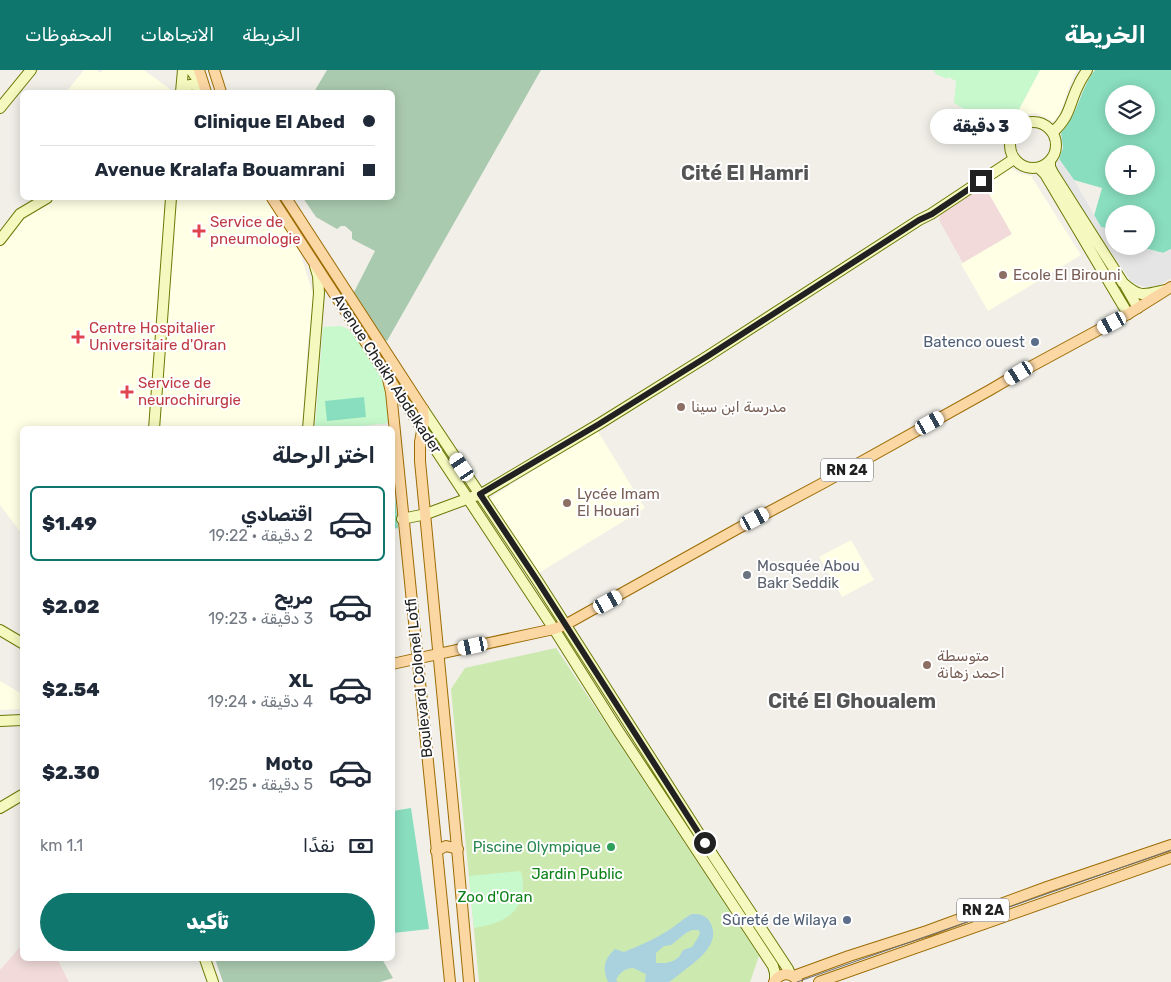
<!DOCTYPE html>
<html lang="ar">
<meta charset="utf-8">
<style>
:root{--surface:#fff;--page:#f6f6f7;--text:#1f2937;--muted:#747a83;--line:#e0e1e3;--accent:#0f766e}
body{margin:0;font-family:Rubik,"Noto Sans Arabic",sans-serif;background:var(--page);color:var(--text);direction:rtl;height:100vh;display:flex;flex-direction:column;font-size:19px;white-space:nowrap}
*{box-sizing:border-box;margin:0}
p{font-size:16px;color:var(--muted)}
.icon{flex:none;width:28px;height:28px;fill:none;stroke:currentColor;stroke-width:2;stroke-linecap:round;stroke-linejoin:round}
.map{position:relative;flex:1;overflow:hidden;direction:ltr}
.panel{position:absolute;left:20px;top:356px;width:375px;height:535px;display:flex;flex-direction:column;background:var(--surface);border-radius:8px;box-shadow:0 2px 12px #0003;direction:rtl}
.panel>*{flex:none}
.banner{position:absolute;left:20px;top:20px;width:375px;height:110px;border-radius:8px;box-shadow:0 2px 12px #0003;direction:rtl;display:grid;align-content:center;height:110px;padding:0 20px;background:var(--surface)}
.tools{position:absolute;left:1105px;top:15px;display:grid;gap:10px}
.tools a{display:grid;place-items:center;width:50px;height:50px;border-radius:50%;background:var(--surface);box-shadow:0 2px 12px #0003;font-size:25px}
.end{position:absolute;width:22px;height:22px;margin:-11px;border:6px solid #212121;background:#fff;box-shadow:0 0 0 2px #fff}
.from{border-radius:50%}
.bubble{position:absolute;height:35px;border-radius:18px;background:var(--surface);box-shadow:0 2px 12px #0003;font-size:16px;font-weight:800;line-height:35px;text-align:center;direction:rtl}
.car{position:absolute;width:15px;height:30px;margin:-15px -8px;border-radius:6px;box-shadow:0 0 4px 1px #0007;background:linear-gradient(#fff 24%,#345 0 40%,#fff 0 76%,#345 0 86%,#fff 0)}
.banner b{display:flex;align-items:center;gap:18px;height:48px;font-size:19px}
.banner b+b{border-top:1px solid var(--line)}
.banner i{width:12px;height:12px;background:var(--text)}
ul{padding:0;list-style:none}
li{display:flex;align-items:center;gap:15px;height:75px;margin:0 10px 8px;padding:0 10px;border:2px solid transparent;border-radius:8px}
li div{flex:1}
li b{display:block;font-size:19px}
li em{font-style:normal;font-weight:800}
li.current{border-color:var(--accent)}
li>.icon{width:45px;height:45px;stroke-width:1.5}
h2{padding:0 20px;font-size:22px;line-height:60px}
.pay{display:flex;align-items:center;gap:12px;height:55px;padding:0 20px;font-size:19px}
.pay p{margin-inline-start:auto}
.cta{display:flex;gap:10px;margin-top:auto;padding:10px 20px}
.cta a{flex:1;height:58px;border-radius:30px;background:var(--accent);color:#fff;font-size:20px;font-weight:800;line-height:58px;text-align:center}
header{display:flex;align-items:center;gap:30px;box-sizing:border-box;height:70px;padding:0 25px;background:var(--accent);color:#fff}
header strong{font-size:24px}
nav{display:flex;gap:28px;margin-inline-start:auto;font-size:18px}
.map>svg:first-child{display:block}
.commercial{fill:#f1dad9}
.education{fill:#feffe4}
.grass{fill:#cceab0}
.cemetery{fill:#aacaaf}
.park{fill:#c8f9cd}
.pitch{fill:#89debf;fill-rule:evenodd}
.parking{fill:#e5e5e5}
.water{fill:#aad1de;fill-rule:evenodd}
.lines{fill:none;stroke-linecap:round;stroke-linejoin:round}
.secondary-casing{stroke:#6c7a07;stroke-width:12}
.primary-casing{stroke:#9c6c03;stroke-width:12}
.secondary{stroke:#f5f9bf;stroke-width:10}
.primary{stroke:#fbd7a4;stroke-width:10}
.tram{stroke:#6f6f6f;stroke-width:1}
.route{stroke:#212121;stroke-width:6}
.health-dot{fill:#e0444e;stroke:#fff;stroke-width:2}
.education-dot{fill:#8d6e63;stroke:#fff;stroke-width:2}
.service-dot{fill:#5c6f8a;stroke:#fff;stroke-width:2}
.worship-dot{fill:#6b7280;stroke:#fff;stroke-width:2}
.leisure-dot{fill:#2e9e5b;stroke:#fff;stroke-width:2}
.labels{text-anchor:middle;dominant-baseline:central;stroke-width:4;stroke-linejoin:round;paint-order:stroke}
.shield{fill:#fff;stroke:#646464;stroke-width:1}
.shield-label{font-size:14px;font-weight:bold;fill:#212121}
.health-label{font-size:15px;fill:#be3a42;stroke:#fff;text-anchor:start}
.education-label{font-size:15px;fill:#785e54;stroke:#fff;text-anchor:start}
.service-label{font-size:15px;fill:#4e5e75;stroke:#fff;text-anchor:end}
.street-label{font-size:15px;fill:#212121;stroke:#fff}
.worship-label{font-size:15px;fill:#5b616d;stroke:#fff;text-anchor:start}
.leisure-label{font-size:15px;fill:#27864d;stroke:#fff;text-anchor:end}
.park-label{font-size:15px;fill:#0e8119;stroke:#fff}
.district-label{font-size:20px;font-weight:bold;fill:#545454;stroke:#fff}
</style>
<header>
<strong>الخريطة</strong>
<nav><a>الخريطة</a><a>الاتجاهات</a><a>المحفوظات</a></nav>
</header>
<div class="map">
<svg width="1171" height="912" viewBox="0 0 1171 912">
<rect width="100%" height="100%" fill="#f1efe8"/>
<path class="commercial" d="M 984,115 L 1012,164 L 963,193 L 939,150 L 941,142 Z
M 22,875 L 22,889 L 57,889 L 69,912 L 0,912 L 0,900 Z"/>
<path class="education" d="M 84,0 L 97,0 L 101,3 L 103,0 L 144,0 L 174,22 L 66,22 Z
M 1040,0 L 1077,0 L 1070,14 L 1061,42 L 1054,52 L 1036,43 L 1018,46 L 1017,43 Z
M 1011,98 L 1019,103 L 1031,106 L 1081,185 L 988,241 L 961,194 L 1012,164 L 984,115 Z
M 54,128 L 167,128 L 149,358 L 22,359 L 22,464 L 0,435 L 0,177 L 25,147 Z
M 175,128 L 267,128 L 298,177 L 314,227 L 308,272 L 302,359 L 154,359 Z
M 597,360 L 645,438 L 537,504 L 490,428 Z
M 851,470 L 874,510 L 842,527 L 819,487 Z
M 0,611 L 22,624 L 22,639 L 0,640 Z"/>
<path class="grass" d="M 556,578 L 759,886 L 750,912 L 479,912 L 451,619 L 465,598 Z"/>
<path class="cemetery" d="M 327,0 L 541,0 L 387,271 L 383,269 L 353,224 L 375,181 L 352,169 L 352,162 L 345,156 L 341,156 L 337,159 L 316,147 L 303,128 L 392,128 L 392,22 L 314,22 Z
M 215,889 L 382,889 L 393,908 L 380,912 L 223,912 Z"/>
<path class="park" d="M 933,0 L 1040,0 L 1017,43 L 1015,43 L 997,58 L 954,33 L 956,11 L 948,7 L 947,9 L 936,4 Z
M 341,256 L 348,259 L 356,268 L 384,312 L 389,353 L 336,359 L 315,359 L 323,257 Z
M 521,801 C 522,806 523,812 523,817 C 521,847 499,854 474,858 L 469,806 Z"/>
<path class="pitch" d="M 1095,0 L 1171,0 L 1171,179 L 1163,183 L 1144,178 L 1143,176 L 1146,176 L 1146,144 L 1114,144 L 1114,160 L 1101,157 L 1094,146 L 1102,118 L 1074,110 L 1059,89 L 1063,78 L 1061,63 C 1078,45 1080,19 1095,0 ZM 1114,24 L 1146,24 L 1146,56 L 1114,56 ZM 1114,84 L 1146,84 L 1146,116 L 1114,116 Z
M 364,327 L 366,347 L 327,351 L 325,331 Z
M 392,395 L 398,458 L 393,459 L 392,459 Z
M 411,738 L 429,859 L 393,863 L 393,741 Z"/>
<path class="parking" d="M 1059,89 L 1074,110 L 1101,157 L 1114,160 L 1114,176 L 1143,176 L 1144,178 L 1163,183 L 1171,179 L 1171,208 L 1158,216 L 1147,217 L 1138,215 L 1131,211 L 1099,164 L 1054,94 Z"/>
<path class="water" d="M 692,844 C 701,844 707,845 711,854 C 721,875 695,892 681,903 C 678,905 673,910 669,912 C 664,912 651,912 645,912 L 646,904 C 642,903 637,899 633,898 C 625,898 619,903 616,910 L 618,912 L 608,912 C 602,898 604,889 615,879 L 624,882 C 641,875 657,868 672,858 C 679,853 684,848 692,844 ZM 692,860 L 698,860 L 700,862 L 699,866 L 692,877 L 683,880 L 679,887 L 673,891 L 666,893 L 656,893 L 656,883 L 664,876 L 671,875 L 686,863 Z"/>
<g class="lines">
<defs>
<path id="secondary" d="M 191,0 L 203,18
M 182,21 C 189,11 197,14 205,22
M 181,22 L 183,0
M 0,38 L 31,0
M1010 75a23 23 0 1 1 46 0a23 23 0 1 1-46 0Z
M 1053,62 C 1071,46 1069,33 1079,14 C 1081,9 1085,4 1087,0
M 1050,91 L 1050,97 L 1053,103 L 1123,213 C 1140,228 1144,225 1165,220
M 1039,98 L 1045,104 L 1128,244
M 0,170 L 20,144 L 47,128
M 1126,217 L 1138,238
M 423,339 L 537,510 L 714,787 L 788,899 L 790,904
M 154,359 L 171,128
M 308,359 L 319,223 L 318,206 L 315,196
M 422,359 L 554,559 L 617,659 L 773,896 L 775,903 L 775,910
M 402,449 L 426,444 L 483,423 L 599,354 L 708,286 L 919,150 L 931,144 L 1014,89
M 0,560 L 22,573
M 0,651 L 22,650
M 0,738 L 22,725
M 205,889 L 213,912"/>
<path id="primary" d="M 199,0 L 206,22
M 214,0 L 221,22
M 272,128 L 422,359
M 286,128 L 423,339 L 424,350 L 420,372 L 420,391 L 457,778 L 469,912
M 387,305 L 391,322 L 450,912
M 392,594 L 554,559 L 565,555 L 737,459 L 825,412 L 990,320 L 1019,303 L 1128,244 L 1171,217
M 436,781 L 446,776 L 458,779
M 794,906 L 849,886 L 927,861 L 1047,817 L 1171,775
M 774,912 C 780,903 790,901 797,910
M 819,912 L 1171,788"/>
</defs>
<use href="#secondary" class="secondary-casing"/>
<use href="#primary" class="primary-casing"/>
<use href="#secondary" class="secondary"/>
<use href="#primary" class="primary"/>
<path class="tram" d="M 797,912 L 1171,780"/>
</g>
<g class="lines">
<path class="route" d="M 705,773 L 537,510 L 480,424 L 599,354 L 708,286 L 919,150 L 932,144 L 981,111"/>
</g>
<g class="health-dot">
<path d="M196.5 153.5h5v5h5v5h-5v5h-5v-5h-5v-5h5z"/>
<path d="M75.5 259.5h5v5h5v5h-5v5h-5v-5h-5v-5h5z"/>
<path d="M124.5 314.5h5v5h5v5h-5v5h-5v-5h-5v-5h5z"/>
</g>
<g class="education-dot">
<circle cx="1003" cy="205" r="5"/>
<circle cx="681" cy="337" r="5"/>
<circle cx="567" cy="433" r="5"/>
<circle cx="927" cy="595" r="5"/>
</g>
<g class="service-dot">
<circle cx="1035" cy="272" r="5"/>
<circle cx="847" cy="850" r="5"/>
</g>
<circle class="worship-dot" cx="747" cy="505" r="5"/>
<circle class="leisure-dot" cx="611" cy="777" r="5"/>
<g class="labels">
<g class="shield">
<rect x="821" y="388.5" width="52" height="23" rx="4"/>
<rect x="957" y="828.5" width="52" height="23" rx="4"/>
</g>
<g class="shield-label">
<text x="847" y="400">RN 24</text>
<text x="983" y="840">RN 2A</text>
</g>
<g class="health-label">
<text x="210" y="152">Service de<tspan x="210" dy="17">pneumologie</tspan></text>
<text x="89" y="258">Centre Hospitalier<tspan x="89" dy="17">Universitaire d'Oran</tspan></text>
<text x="138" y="313">Service de<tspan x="138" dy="17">neurochirurgie</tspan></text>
</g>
<g class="education-label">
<text x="1013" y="205">Ecole El Birouni</text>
<text x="691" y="337">مدرسة ابن سينا</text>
<text x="577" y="424">Lycée Imam<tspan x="577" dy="17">El Houari</tspan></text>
<text x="937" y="586">متوسطة<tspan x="937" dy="17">احمد زهانة</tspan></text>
</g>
<g class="service-label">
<text x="1025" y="272">Batenco ouest</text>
<text x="837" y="850">Sûreté de Wilaya</text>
</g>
<g class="street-label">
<text transform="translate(387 304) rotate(57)">Avenue Cheikh Abdelkader</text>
<text transform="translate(419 608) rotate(-96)">Boulevard Colonel Lotfi</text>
</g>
<g class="worship-label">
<text x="757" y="496">Mosquée Abou<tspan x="757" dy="17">Bakr Seddik</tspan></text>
</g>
<g class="leisure-label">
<text x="601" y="777">Piscine Olympique</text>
</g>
<g class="park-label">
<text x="577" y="804">Jardin Public</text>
<text x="495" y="827">Zoo d'Oran</text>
</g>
<g class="district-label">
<text x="745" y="103">Cité El Hamri</text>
<text x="852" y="631">Cité El Ghoualem</text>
</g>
</g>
</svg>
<div class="tools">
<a><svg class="icon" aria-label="layers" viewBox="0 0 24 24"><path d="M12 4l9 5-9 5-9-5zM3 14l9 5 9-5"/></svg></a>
<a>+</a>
<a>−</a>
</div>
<i class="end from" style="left:705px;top:773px"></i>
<i class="end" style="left:981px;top:111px"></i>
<div class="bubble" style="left:930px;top:39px;width:102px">3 دقيقة</div>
<i class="car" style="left:1112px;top:253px;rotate:242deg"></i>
<i class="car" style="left:1019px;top:303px;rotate:239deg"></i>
<i class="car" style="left:930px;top:353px;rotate:61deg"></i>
<i class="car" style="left:462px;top:397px;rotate:326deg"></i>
<i class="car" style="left:755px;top:449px;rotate:62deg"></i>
<i class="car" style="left:608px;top:532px;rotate:61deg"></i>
<i class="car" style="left:473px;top:576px;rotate:258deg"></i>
<div class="banner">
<b><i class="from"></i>Clinique El Abed</b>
<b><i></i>Avenue Kralafa Bouamrani</b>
</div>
<section class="panel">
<h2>اختر الرحلة</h2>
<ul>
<li class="current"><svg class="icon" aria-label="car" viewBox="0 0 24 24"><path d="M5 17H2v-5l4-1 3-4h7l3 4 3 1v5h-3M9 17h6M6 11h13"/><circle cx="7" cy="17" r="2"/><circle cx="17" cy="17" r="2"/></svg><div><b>اقتصادي</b><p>2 دقيقة · 19:22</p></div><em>$1.49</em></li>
<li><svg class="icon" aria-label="car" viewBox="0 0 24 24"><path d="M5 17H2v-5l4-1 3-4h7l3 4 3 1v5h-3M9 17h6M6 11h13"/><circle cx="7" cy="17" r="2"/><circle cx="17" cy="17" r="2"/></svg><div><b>مريح</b><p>3 دقيقة · 19:23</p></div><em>$2.02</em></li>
<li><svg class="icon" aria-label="car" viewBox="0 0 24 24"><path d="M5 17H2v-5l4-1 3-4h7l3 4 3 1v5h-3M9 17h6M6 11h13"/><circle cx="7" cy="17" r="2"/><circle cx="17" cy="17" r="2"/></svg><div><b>XL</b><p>4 دقيقة · 19:24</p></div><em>$2.54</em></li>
<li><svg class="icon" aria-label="car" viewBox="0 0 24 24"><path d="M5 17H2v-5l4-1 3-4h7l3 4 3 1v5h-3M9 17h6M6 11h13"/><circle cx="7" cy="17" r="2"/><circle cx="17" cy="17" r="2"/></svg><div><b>Moto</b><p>5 دقيقة · 19:25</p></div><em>$2.30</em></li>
</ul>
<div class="pay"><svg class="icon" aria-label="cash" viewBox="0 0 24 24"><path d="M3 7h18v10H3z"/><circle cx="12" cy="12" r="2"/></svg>نقدًا<p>1.1 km</p></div>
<div class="cta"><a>تأكيد</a></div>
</section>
</div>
